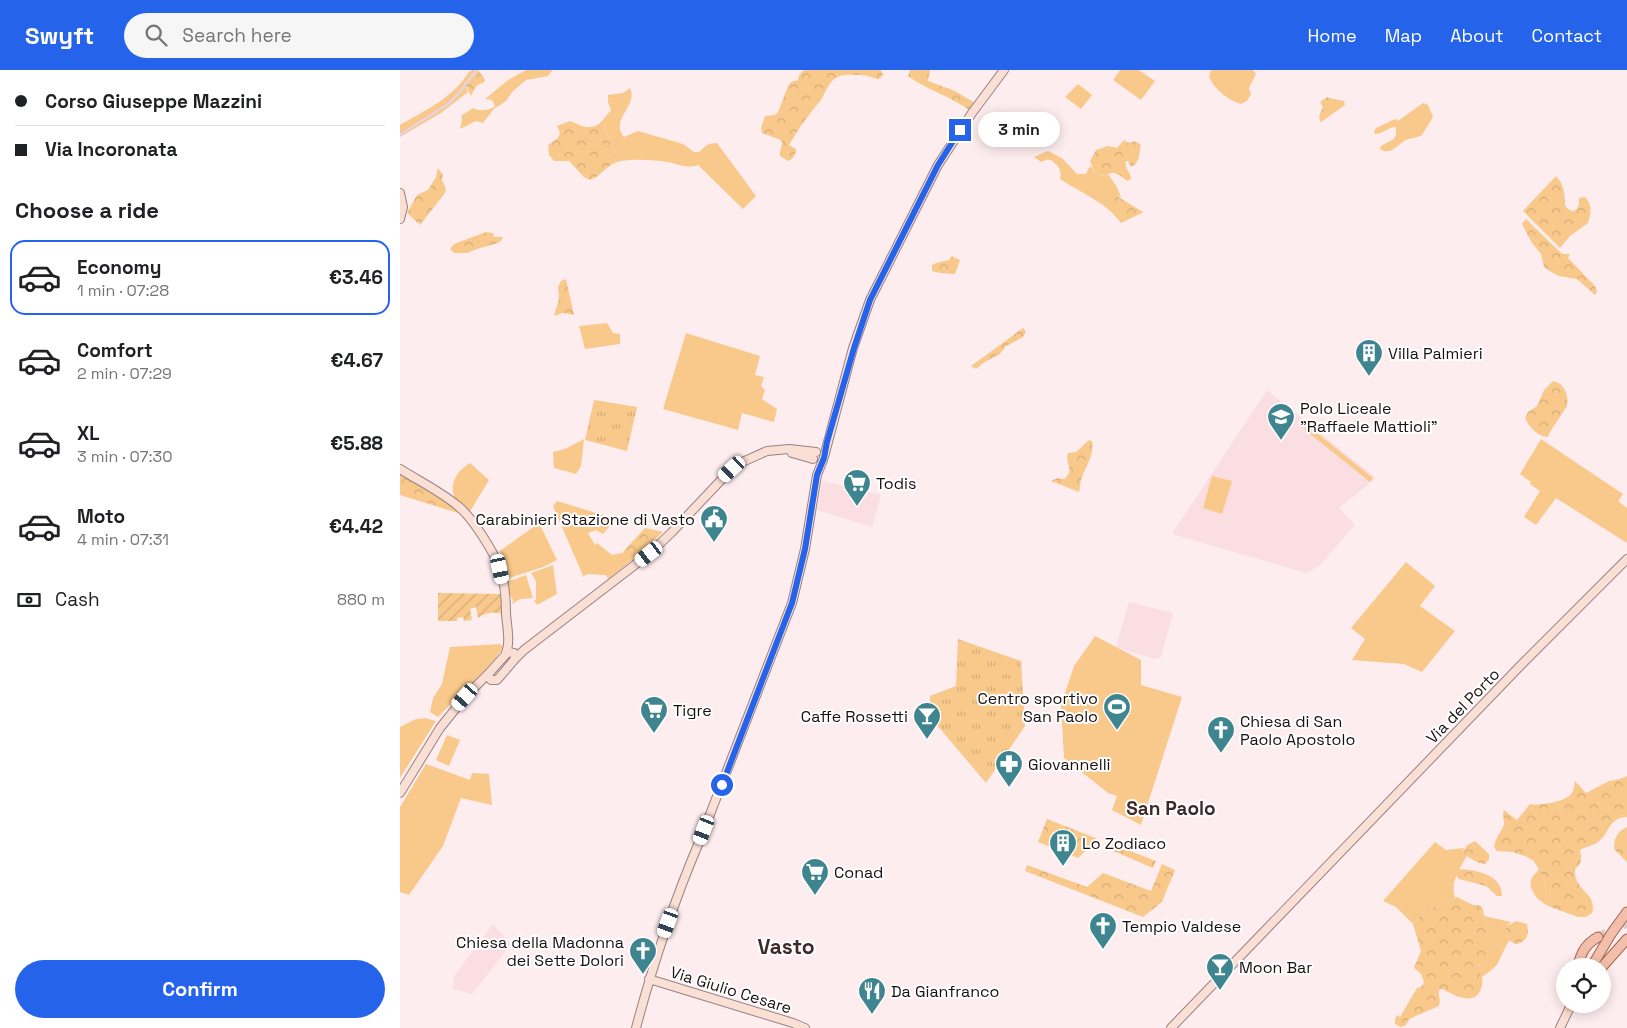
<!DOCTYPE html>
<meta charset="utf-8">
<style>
:root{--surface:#fff;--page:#f6f6f6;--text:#202124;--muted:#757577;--line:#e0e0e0;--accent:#2563eb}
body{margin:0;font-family:"Space Grotesk",sans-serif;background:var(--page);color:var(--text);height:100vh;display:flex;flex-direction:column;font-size:19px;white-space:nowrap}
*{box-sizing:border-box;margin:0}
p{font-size:16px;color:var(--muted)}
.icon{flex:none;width:28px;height:28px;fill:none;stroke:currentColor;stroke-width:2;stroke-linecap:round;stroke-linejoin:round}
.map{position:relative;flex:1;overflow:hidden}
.details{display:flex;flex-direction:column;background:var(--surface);width:400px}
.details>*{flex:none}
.top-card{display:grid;align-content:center;height:110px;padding:0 15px;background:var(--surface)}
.buttons{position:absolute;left:1156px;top:888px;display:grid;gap:10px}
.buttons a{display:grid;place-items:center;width:55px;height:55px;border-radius:50%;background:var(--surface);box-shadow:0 2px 12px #0003;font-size:25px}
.end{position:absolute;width:22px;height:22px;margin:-11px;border:6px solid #2563eb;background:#fff;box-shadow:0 0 0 2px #fff}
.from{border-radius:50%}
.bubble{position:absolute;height:35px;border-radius:18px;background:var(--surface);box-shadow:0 2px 12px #0003;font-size:16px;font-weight:700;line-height:35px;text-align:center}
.car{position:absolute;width:15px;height:30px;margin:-15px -8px;border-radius:6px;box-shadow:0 0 4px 1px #0007;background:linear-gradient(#fff 24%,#345 0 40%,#fff 0 76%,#345 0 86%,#fff 0)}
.top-card b{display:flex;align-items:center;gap:18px;height:48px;font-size:19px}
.top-card b+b{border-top:1px solid var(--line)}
.top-card i{width:12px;height:12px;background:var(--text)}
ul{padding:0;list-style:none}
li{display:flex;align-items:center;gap:15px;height:75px;margin:0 10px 8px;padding:0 5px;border:2px solid transparent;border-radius:15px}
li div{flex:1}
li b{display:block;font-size:19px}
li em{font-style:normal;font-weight:700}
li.on{border-color:var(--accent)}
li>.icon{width:45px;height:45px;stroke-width:1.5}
h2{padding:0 15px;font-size:22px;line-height:60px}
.pay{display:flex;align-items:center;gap:12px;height:55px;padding:0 15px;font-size:19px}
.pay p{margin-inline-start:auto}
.button{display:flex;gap:10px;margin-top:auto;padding:10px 15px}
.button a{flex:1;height:58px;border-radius:30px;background:var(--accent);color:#fff;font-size:20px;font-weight:700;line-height:58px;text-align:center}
header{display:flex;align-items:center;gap:30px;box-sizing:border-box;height:70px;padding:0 25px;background:var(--accent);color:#fff}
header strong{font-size:24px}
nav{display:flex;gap:28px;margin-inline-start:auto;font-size:18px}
.search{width:350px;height:45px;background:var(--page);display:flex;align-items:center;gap:12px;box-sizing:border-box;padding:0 18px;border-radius:28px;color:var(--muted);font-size:19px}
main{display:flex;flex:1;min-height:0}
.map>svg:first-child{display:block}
.built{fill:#fbdee1}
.grass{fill:#f8c98b}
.forest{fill:url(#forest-crowns)}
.park{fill:url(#park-tufts)}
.garden{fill:url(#garden-furrows)}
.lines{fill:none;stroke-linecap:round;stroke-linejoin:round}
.stream{stroke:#e3d3f6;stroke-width:2}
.primary-tunnel{stroke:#dcccce;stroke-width:9;stroke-dasharray:9 4.5;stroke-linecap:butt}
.secondary-casing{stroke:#998184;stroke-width:10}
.primary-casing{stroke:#a26550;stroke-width:11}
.secondary{stroke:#fadfd5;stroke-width:8}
.primary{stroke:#f4bfaa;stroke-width:9}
.route{stroke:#2563eb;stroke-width:6}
.labels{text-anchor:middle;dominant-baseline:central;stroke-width:4;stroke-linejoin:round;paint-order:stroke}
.poi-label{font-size:16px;fill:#180f10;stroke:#fff;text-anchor:start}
.street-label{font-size:16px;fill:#180f10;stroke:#fff}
.quarter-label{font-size:19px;font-weight:bold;fill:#3e2a2d;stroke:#fff}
.district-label{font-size:21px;font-weight:bold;fill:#3e2a2d;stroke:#fff}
</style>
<header>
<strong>Swyft</strong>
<div class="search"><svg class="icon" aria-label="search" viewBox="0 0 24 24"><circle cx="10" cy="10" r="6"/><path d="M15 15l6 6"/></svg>Search here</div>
<nav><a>Home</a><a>Map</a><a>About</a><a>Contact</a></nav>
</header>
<main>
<section class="details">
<div class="top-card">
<b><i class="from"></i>Corso Giuseppe Mazzini</b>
<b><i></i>Via Incoronata</b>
</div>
<h2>Choose a ride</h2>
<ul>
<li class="on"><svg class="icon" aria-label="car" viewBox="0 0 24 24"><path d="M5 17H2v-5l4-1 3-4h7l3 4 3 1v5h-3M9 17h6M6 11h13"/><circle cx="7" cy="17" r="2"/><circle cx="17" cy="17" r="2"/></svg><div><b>Economy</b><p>1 min · 07:28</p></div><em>€3.46</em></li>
<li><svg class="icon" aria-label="car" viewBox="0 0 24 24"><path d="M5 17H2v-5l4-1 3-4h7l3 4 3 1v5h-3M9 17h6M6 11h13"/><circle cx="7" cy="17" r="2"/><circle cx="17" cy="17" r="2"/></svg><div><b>Comfort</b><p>2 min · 07:29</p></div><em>€4.67</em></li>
<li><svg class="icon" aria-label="car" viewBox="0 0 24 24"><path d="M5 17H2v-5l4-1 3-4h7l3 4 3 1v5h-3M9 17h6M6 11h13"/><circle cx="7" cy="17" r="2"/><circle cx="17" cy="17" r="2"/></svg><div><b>XL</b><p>3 min · 07:30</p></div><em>€5.88</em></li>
<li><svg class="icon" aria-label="car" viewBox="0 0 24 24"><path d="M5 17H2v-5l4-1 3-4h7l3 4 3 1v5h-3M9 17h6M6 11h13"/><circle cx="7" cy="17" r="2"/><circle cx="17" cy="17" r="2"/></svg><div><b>Moto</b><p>4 min · 07:31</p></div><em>€4.42</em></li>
</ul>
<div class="pay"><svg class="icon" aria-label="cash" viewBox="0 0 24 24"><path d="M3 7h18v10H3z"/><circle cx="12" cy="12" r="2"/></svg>Cash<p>880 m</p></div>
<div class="button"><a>Confirm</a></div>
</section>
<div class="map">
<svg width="1227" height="958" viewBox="0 0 1227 958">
<defs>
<pattern id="forest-crowns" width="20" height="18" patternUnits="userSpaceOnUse" patternTransform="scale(1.25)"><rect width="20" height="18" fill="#f8c98b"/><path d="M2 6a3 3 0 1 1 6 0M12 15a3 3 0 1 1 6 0" fill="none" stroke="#d4ab77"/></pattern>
<pattern id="park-tufts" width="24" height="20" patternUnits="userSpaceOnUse" patternTransform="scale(1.25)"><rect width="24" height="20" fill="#f8c98b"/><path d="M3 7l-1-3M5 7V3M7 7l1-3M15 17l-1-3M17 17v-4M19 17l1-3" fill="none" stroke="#d4ab77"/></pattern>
<pattern id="garden-furrows" width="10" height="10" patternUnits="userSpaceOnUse" patternTransform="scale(1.25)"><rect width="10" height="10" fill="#f8c98b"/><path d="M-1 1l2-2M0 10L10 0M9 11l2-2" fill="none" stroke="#d4ab77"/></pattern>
</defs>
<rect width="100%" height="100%" fill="#feedef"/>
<path class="built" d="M 867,320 L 976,408 L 939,438 L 955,455 L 919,496 L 906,503 L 772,464 Z
M 423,411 L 481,425 L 472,457 L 417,440 Z
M 729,532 L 773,543 L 761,587 L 755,589 L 716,577 Z
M 93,854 L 111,874 L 72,924 L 52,919 L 54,906 Z"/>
<path class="grass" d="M 126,0 L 151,0 L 152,1 L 148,6 L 126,10 L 112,22 L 106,31 L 94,39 L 83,53 L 76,51 L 60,59 L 62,50 L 61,46 L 73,38 C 79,42 88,40 95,37 L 92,30 L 85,29 L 108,10 Z
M 720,0 L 739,0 L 755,11 L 741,30 L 713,10 Z
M 811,0 L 853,0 L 856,4 L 849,18 L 851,24 L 847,31 L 841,34 C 828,30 815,20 809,7 Z
M 63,10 L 68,22 L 41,43 L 0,67 L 0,55 C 22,42 47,31 63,10 Z
M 678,14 L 692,25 L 681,39 L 665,27 Z
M 230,18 C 239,35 209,50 224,67 L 238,61 L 283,74 L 294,82 L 299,82 C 306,76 307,73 317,73 L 356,126 L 343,139 L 298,95 C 285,99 279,94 267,92 C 254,90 226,88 215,93 L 216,87 L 204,55 L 202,51 L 211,40 L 208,32 L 208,25 L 223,23 Z
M 1023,33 L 1028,35 L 1033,47 L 1022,65 C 1017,68 1011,68 1006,70 C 997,75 990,86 980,79 L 981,76 L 994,69 L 996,65 L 996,57 C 989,57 982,64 975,64 L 974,61 L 976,58 L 993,50 L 996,49 L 998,51 Z
M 648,81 L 662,88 L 677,104 L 686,104 L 688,99 L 691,96 L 695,104 L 703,106 L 708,104 L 717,117 L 721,127 L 717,126 L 715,142 L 723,152 L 721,153 C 706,132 681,123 660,109 C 662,100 659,96 651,90 L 646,90 L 641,92 L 634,87 Z
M 207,253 L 213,263 L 220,264 L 220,274 L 185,279 L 179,256 Z
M 286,263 L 360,286 L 355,305 L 364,307 L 361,316 L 365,320 L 362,329 L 377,339 L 374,352 L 342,343 L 338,360 L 263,339 Z
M 907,355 L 973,408 L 970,412 L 904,359 Z
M 184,369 L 181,396 L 176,404 L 154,398 L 153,382 L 165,379 Z
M 1141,369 L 1223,424 L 1218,431 L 1227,438 L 1227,473 L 1156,428 L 1136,455 L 1124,447 L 1140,421 L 1130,414 L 1131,412 L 1120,404 Z
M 70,393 L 89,410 L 69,443 C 65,439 60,436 57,431 C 47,417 56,401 70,393 Z
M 812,406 L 832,411 L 822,444 L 803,438 Z
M 157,431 L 216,449 L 203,464 L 196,460 L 188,463 L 195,475 L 197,473 L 212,485 L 222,483 L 232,490 L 208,509 L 207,506 L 205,505 L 188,504 L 184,506 L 184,508 L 153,436 Z
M 139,453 L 157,490 L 143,497 L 106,509 C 103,499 103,491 100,481 Z
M 1006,492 L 1035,516 L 1020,536 L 1055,561 L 1022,602 L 1004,594 L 952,590 L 965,569 L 951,558 Z
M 153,495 L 157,524 L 137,535 L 134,530 L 136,530 L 136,511 L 131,503 Z
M 126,505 L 133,528 L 120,529 L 112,534 L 113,531 L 105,513 Z
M 695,566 L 741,590 L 741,615 L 782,627 L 741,755 L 712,740 L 717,726 L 708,723 L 664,688 L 661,635 L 674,596 Z
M 100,574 L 103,577 L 94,591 L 38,647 L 30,642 L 33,628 L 42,614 L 50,577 Z
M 25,648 L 36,651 L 0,708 L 0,657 L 16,649 Z
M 47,665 L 60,670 L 49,696 L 36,690 Z
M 26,694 L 70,710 L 72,703 L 89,704 L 92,735 L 61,728 L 43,776 L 9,825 L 0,822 L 0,737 Z
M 1035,772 L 1046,780 L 1064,778 L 1063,782 L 1067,786 C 1059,799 1050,813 1055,828 L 1026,840 L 1013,854 L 996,837 L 983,831 Z
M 1139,799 L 1145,811 L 1148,831 L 1153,838 C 1142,834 1128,823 1131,810 C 1132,806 1137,802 1139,799 Z
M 1084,846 L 1111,852 L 1107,856 L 1106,866 L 1110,870 C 1104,877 1104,882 1100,889 C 1096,898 1089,902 1082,907 L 1075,897 L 1075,892 L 1078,895 L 1084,896 C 1091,888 1087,857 1084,846 Z"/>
<path class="forest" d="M 72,0 L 78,0 L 84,8 L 85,11 L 83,13 L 77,15 L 71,26 L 63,10 L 69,2 Z
M 404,0 L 481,0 L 483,5 L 479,9 C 475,9 472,7 468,6 C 459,5 448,4 440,6 C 429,9 426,22 421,30 C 409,44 398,59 389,75 L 396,79 C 396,85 393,89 388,91 L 380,86 C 379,79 384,77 381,70 L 362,63 L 361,58 L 365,46 L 375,45 L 378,42 L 388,16 L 391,12 L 398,10 L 399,5 Z
M 510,0 L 530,0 L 528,11 L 555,21 L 575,33 L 569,40 C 550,26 527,20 508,6 Z
M 927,27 C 933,30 938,29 944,31 L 945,35 L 921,52 C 917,47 921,42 923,37 L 920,32 Z
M 170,51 C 182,56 191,62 202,51 L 204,55 L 216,87 L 215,93 C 205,97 200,107 190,110 L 184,107 L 169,91 L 154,91 L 149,85 L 148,75 L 158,68 L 160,63 L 157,56 Z
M 724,70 L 728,73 L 735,71 L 741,75 C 739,83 740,93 731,97 L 728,91 L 726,91 C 724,99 731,102 731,109 L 727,111 C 709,94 710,110 695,104 L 690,91 L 696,80 L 708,76 L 717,78 Z
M 38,98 L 43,105 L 42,110 L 46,119 L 45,123 L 20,155 L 7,143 L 17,125 L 28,120 L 36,107 Z
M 1156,106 C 1164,114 1165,125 1165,136 L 1171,141 L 1176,140 L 1179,135 L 1179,128 L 1185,127 C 1193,135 1191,142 1188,153 L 1170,166 L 1160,178 L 1123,141 Z
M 717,126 L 743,142 L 742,143 L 723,152 L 714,142 L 710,132 L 711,128 Z
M 1126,149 L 1160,182 L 1163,184 L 1170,184 L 1168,188 L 1170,190 L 1195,216 L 1197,222 L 1195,225 L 1177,209 L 1159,206 L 1151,202 L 1144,197 L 1141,184 L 1132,173 L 1122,154 Z
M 86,162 L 93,163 L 94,167 L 103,167 L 101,171 L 95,174 L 80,178 L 67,183 L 54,183 L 50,179 L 54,174 Z
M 551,186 L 560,190 L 555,204 L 540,203 L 532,201 L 532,195 L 536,193 L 549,190 Z
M 166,209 L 174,245 L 163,243 L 154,246 L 159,229 L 158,217 L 161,211 Z
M 623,258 L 626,261 L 623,267 L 606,276 L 600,284 L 583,293 L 576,299 L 571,296 Z
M 1153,311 C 1165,313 1169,326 1167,336 L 1150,362 L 1148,367 C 1138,367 1129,357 1125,348 L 1128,342 L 1137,336 L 1144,320 Z
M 689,370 L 692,371 C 695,385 685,397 681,410 C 680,414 680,418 679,422 L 651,411 L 658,408 L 664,409 C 676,399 664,393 668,383 L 676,382 Z
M 0,402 L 50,430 L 58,443 L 0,425 Z
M 245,458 L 263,462 L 232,490 L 222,483 Z
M 1227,706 L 1227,747 C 1206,748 1211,765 1195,774 C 1190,776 1185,777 1180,780 C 1182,789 1182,793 1175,799 C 1175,804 1175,807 1177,811 C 1183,823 1197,828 1192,843 L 1186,847 L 1178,847 L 1153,838 L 1148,831 L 1145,811 L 1134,791 L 1125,786 L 1112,782 L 1097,781 L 1094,777 C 1095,767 1103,761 1104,753 C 1104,747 1102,745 1104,740 L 1117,750 L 1130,734 C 1139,736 1166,732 1172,723 C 1174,720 1174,715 1175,711 L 1186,723 L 1209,711 L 1220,709 Z
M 647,749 L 698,769 L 678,788 L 638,772 Z
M 1227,757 L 1227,792 L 1214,779 C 1214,768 1217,762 1227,757 Z
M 1075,771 L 1089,784 L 1089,789 L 1085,794 C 1078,794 1071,788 1065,785 L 1063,782 L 1067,775 Z
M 707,772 L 756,791 L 753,798 L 704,777 Z
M 762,794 L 775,800 L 762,832 L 743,847 L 625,801 L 627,795 L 687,817 L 703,803 L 751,821 Z
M 1059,799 C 1076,800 1102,804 1102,826 L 1097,826 L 1086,816 L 1059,809 L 1056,806 Z
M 1057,827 L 1073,835 L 1078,835 L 1082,837 C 1086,850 1093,885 1084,896 L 1078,895 L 1075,893 C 1075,899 1080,901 1082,907 C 1083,911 1082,916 1081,919 C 1074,937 1054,925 1042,919 L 1039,920 C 1038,926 1041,928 1039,936 L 1009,949 L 1006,955 L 1001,957 L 995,954 L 995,949 L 997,945 L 1000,947 L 1017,918 L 1021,917 L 1024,912 L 1021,904 L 1014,898 L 1021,881 L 1013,854 L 1026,840 Z
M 1116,851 L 1127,854 C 1129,864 1128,871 1117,874 C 1108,872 1103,864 1107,856 Z"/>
<path class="park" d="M 194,330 L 237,337 L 227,381 L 185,370 Z
M 558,569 L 621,591 L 625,656 L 586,713 L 531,648 L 530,626 L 556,616 Z"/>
<path class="garden" d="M 38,523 L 101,524 L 103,544 C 93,542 87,542 78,548 L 76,537 L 70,539 L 72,550 L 64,551 L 63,547 L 57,548 L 57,551 L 38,551 Z"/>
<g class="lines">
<path class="stream" d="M 0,65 L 48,34 L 59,23 L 77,0"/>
<path class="primary-tunnel" d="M 1198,867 L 1227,853"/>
<defs>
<path id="secondary" d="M 0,123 L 3,137 L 0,149
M 392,383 L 413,389
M 424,387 L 453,278 L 470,230 L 538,95 L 572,43 L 604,0
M 0,399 C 19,411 40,421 58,436 C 72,447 94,482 100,499 C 105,513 106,529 106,544 C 107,557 111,574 105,585
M 108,582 L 114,583 L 115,589 L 97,610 L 91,610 L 88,606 L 90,602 Z
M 115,589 L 124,580 L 249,484 L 271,463 L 323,408 L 338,394 L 367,381 L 389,379 L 416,382
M 0,723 L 40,658 L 65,627 L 90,602
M 249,909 L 393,953 L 405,958
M 236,958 C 253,894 274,831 300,770 L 392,533 L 405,479 L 417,405 L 423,390
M 771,958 L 1122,594 L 1227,489
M 1160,958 L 1170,937"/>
<path id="primary" d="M 1178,896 C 1181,882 1186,874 1198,867
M 1192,896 L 1211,864 L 1227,842
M 1202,897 L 1227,869
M 1170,937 L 1173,934"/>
</defs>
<use href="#secondary" class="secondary-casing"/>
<use href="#primary" class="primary-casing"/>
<use href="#secondary" class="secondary"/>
<use href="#primary" class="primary"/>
</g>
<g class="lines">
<path class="route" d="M 322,715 L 392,533 L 405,479 L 417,405 L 424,388 L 427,372 L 454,278 L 470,230 L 538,95 L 560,60"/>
</g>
<defs>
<symbol id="building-pin" viewBox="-11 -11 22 30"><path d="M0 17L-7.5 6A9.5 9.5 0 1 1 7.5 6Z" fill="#3f8590" stroke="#fff"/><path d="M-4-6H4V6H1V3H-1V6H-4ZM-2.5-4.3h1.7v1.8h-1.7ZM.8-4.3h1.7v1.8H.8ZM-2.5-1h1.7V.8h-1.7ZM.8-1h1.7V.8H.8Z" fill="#fff"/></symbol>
<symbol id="school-pin" viewBox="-11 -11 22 30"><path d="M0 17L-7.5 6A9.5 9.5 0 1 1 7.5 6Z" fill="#3f8590" stroke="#fff"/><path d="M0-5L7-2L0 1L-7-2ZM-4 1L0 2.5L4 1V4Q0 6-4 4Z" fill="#fff"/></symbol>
<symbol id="supermarket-pin" viewBox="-11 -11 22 30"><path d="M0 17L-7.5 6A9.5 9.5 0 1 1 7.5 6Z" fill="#3f8590" stroke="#fff"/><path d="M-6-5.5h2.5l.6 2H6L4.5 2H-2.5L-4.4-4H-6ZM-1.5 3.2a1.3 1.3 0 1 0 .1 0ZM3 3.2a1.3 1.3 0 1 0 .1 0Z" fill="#fff"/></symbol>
<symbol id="civic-pin" viewBox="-11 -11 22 30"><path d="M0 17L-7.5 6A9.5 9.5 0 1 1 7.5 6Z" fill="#3f8590" stroke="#fff"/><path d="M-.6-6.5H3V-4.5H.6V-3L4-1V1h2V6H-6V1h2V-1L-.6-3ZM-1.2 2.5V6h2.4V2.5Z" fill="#fff"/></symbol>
<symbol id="stadium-pin" viewBox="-11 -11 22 30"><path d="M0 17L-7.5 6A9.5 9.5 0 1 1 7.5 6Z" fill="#3f8590" stroke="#fff"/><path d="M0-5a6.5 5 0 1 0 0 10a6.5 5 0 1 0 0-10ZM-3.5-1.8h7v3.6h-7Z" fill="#fff"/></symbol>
<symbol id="bar-pin" viewBox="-11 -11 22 30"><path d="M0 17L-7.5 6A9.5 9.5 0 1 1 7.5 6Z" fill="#3f8590" stroke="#fff"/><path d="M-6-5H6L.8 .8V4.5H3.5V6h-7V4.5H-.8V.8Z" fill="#fff"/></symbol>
<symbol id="church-pin" viewBox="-11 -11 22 30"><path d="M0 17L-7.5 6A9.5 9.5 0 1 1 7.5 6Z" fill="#3f8590" stroke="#fff"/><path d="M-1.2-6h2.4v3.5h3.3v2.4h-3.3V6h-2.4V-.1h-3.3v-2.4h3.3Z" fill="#fff"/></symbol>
<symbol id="pharmacy-pin" viewBox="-11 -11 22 30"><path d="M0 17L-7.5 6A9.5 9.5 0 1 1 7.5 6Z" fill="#3f8590" stroke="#fff"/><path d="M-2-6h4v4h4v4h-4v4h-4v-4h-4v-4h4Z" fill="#fff"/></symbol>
<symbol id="restaurant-pin" viewBox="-11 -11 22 30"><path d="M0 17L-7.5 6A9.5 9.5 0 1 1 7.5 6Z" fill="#3f8590" stroke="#fff"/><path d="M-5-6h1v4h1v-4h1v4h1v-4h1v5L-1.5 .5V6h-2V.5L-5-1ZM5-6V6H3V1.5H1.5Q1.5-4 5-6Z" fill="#fff"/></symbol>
</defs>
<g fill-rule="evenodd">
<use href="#building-pin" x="953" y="267" width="32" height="43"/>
<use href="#school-pin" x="865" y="331" width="32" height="43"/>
<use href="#supermarket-pin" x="441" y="397" width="32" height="43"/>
<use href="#civic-pin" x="298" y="433" width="32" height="43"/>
<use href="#stadium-pin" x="701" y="621" width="32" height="43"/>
<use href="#supermarket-pin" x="238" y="624" width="32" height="43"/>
<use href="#bar-pin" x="511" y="630" width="32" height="43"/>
<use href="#church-pin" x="805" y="644" width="32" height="43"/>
<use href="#pharmacy-pin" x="593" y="678" width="32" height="43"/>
<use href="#building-pin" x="647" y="757" width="32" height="43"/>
<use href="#supermarket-pin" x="399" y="786" width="32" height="43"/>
<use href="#church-pin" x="687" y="840" width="32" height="43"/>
<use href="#church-pin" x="227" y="865" width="32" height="43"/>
<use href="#bar-pin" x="804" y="881" width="32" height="43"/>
<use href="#restaurant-pin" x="456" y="905" width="32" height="43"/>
</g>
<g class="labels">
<g class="poi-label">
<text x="988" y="283">Villa Palmieri</text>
<text x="900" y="338">Polo Liceale<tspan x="900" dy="18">"Raffaele Mattioli"</tspan></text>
<text x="476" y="413">Todis</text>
<text x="295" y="449" text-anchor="end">Carabinieri Stazione di Vasto</text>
<text x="698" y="628" text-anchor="end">Centro sportivo<tspan x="698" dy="18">San Paolo</tspan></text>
<text x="273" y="640">Tigre</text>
<text x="508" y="646" text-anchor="end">Caffe Rossetti</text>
<text x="840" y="651">Chiesa di San<tspan x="840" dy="18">Paolo Apostolo</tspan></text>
<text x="628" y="694">Giovannelli</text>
<text x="682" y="773">Lo Zodiaco</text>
<text x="434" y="802">Conad</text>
<text x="722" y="856">Tempio Valdese</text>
<text x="224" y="872" text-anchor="end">Chiesa della Madonna<tspan x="224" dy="18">dei Sette Dolori</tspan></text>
<text x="839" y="897">Moon Bar</text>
<text x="491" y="921">Da Gianfranco</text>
</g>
<g class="street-label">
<text transform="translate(1063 636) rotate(-46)">Via del Porto</text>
<text transform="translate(331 920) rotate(17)">Via Giulio Cesare</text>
</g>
<g class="quarter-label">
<text x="771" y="738">San Paolo</text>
</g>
<g class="district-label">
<text x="386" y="876">Vasto</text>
</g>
</g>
</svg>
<div class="buttons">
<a><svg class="icon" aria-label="locate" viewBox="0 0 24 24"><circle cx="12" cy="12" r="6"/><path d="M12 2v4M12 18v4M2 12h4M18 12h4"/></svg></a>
</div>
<i class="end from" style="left:322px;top:715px"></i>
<i class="end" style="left:560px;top:60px"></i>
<div class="bubble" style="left:578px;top:42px;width:82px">3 min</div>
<i class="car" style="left:332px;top:399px;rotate:227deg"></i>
<i class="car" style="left:249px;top:484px;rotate:232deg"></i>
<i class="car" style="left:100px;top:499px;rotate:168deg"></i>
<i class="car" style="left:65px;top:627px;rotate:221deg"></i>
<i class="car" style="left:304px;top:760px;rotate:201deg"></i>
<i class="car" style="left:268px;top:853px;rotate:200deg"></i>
</div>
</main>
